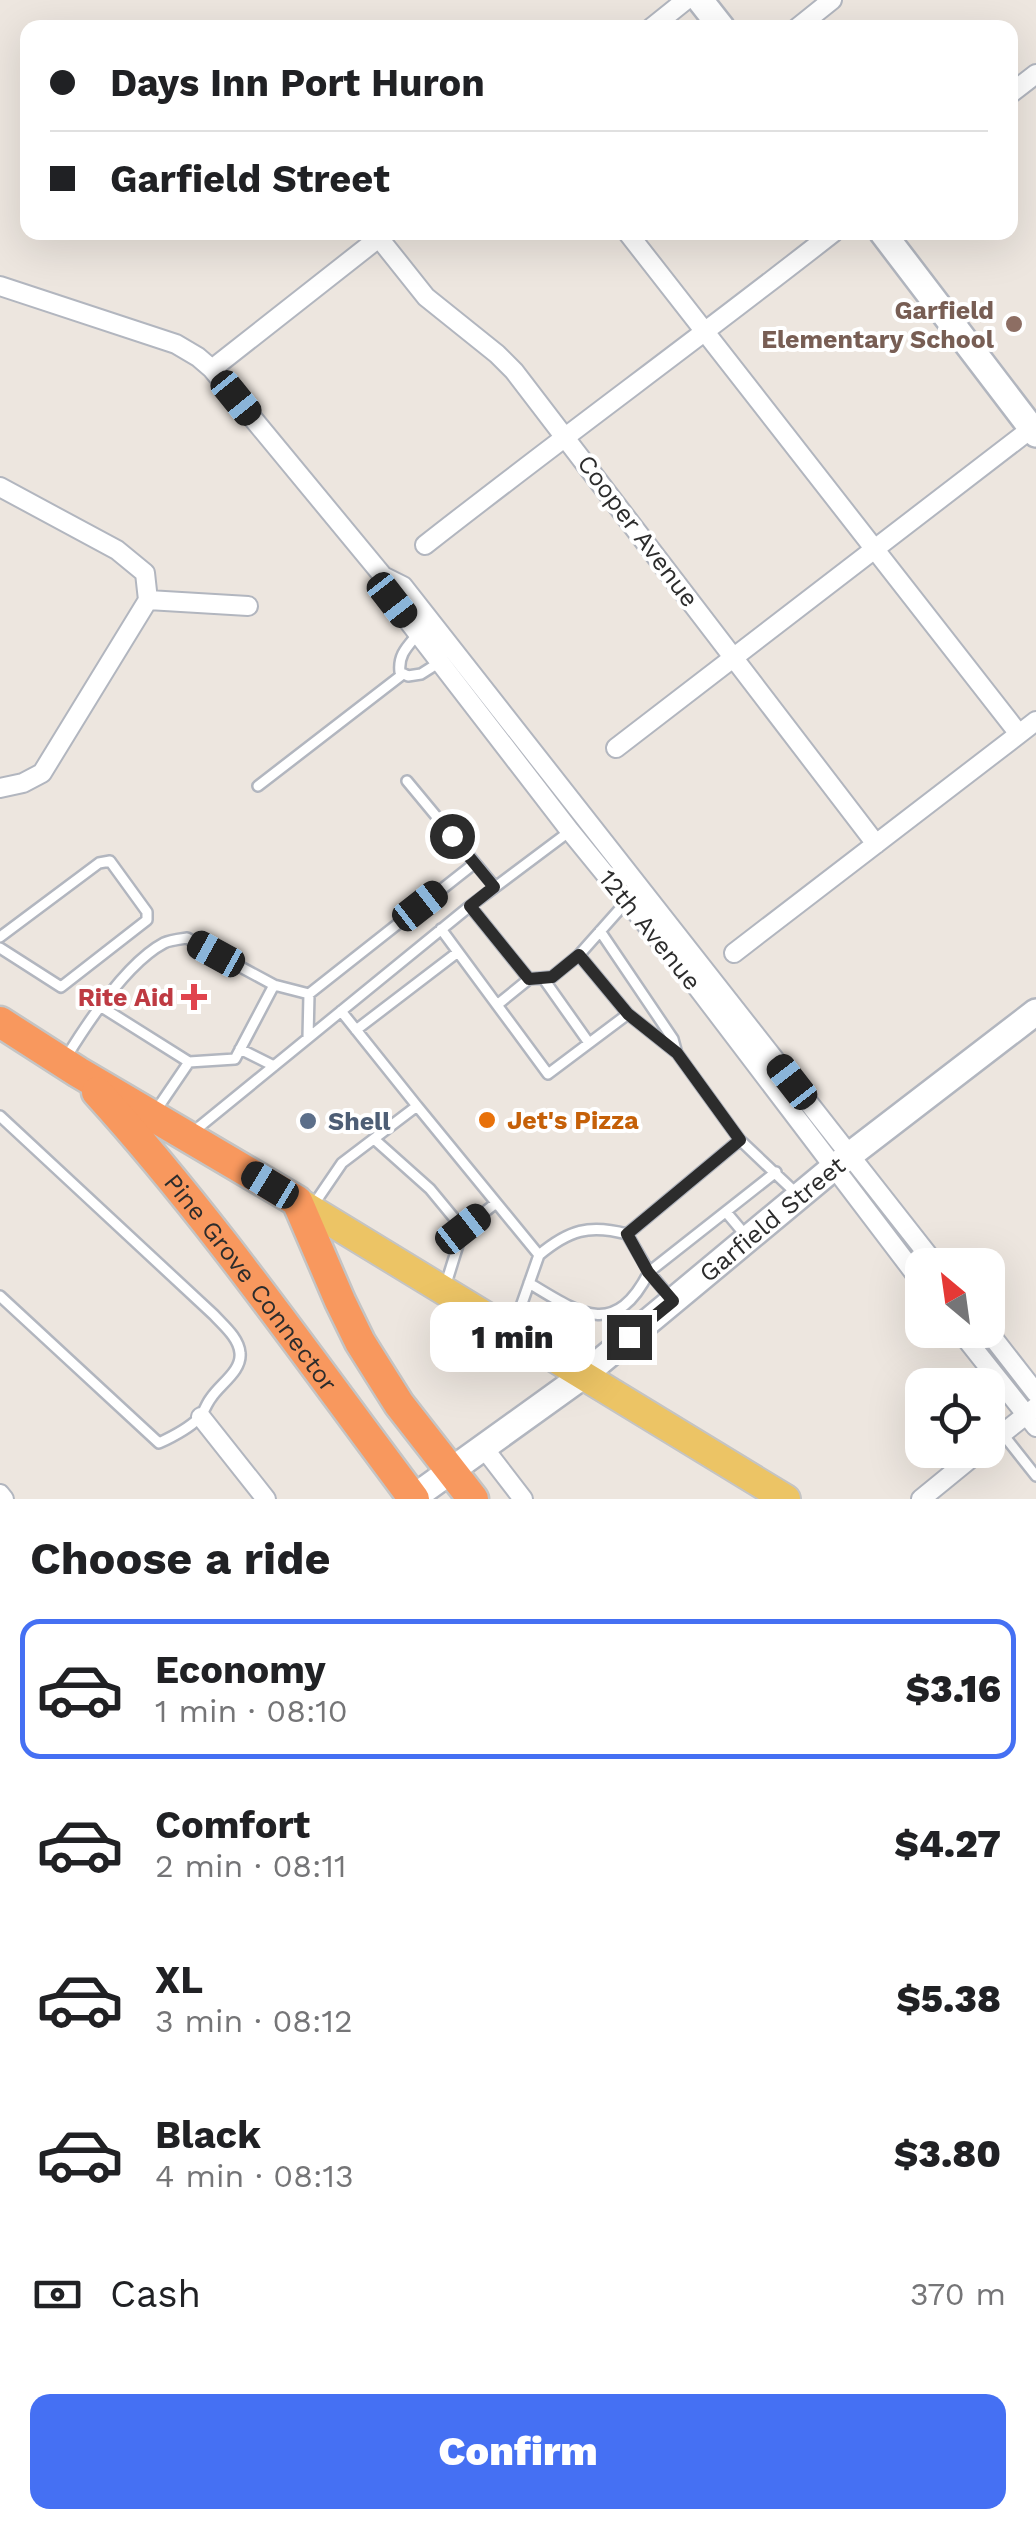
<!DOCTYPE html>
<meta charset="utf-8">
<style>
:root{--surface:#fff;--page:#f2f2f2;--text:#202124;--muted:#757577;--line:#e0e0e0;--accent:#4570f3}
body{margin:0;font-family:"Work Sans",sans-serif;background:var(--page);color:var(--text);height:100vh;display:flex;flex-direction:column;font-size:38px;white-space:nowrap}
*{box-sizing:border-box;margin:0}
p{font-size:32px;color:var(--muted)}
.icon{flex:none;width:55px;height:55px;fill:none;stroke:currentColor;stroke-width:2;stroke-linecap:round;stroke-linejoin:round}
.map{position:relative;height:1499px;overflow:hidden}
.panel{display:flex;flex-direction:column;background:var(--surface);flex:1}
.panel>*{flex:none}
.banner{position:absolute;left:20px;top:20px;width:998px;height:220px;border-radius:20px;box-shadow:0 10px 40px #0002;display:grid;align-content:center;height:220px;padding:0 30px;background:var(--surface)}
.needle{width:65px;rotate:331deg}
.controls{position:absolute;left:905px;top:1248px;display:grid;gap:20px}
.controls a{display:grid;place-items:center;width:100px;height:100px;border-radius:20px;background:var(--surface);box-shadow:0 10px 40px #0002;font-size:50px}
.end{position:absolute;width:45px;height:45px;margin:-22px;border:12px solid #2c2c2c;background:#fff;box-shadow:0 0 0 5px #fff}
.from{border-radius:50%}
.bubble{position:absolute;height:70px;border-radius:20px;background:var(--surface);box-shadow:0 10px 40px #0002;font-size:32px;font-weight:800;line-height:70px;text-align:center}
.car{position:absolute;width:30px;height:60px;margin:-30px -15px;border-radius:12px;box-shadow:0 0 8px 2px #0007;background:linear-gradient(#222 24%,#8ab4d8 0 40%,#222 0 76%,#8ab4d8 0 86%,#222 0)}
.banner b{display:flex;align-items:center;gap:35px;height:95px;font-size:38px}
.banner b+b{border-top:2px solid var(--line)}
.banner i{width:25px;height:25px;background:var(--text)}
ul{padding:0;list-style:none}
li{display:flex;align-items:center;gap:30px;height:140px;margin:0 20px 15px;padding:0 10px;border:5px solid transparent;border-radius:20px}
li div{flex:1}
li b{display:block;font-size:38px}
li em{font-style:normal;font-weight:800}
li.current{border-color:var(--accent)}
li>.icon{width:90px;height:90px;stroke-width:1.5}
h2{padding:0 30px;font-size:45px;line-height:120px}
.pay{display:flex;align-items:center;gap:25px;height:110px;padding:0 30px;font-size:38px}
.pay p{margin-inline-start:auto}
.cta{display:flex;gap:20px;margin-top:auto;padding:20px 30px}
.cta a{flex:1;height:115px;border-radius:20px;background:var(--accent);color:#fff;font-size:40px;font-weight:800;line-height:115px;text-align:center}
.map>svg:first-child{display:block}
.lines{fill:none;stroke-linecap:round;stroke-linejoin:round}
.lane-casing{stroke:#b2b6bf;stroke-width:14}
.street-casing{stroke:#b2b6bf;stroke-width:22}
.secondary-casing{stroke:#b2b6bf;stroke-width:30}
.primary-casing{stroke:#c4c4c4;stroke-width:32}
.highway-casing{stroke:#c4c4c4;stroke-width:35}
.lane{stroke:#fff;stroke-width:9}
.street{stroke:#fff;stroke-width:18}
.secondary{stroke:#fff;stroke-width:25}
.primary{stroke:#ecc465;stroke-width:28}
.highway{stroke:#f8985e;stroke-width:30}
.route{stroke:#2c2c2c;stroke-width:12}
.education-dot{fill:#8d6e63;stroke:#fff;stroke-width:4}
.health-dot{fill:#e0444e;stroke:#fff;stroke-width:4}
.food-dot{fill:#e8710a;stroke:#fff;stroke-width:4}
.service-dot{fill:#5c6f8a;stroke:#fff;stroke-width:4}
.labels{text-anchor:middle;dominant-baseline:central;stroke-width:8;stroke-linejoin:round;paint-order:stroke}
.education-label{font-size:25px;font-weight:bold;fill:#785e54;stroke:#fff;text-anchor:end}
.street-label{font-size:25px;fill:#2c2c2c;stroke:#fff}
.health-label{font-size:25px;font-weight:bold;fill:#be3a42;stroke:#fff;text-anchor:end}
.food-label{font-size:25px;font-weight:bold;fill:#c56008;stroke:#fff;text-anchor:start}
.service-label{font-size:25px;font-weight:bold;fill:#4e5e75;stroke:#fff;text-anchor:start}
</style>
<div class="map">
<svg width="1036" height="1499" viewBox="0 0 1036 1499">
<rect width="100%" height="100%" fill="#ede6df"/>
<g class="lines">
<defs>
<path id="lane" d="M 417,635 C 407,647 398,655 400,672 L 408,676 L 421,674 L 440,662
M 407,781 L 475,863
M 258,786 L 403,674
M 470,906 L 529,979 L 552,977 L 579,955 L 628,1014 L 677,1053 L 740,1140 L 797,1194
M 441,929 L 548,1074 L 628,1014
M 600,931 L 673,1039 L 676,1050
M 0,937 L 99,863 L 110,861 L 147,912 L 147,920 L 61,987 L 0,948
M 579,955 L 627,901
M 543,978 L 589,1043
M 274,985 L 309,994 L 475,863 L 495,887
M 497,1005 L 529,979
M 356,1030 L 458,952
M 308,1038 L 309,994
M 240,1049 L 274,1066
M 67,1056 C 88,1022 128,962 164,943 C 170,940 180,939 187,938 L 274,985 L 235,1059 L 189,1062 L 100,1006
M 417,1106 L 539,1255 L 513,1329
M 157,1109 L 189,1062
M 0,1116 L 214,1315 C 223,1325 239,1338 240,1353 C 242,1371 220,1384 211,1398 C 206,1404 204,1413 199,1418 C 188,1429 172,1437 159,1443 L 0,1296
M 193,1132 L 470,906 L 570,831
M 374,1139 L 430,1189 L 463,1229 L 445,1287
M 312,1207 L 342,1163 L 417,1106 L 341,1011
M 726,1212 L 747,1237
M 463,1229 L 496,1203
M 627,1234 L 740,1140
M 539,1255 C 569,1230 589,1224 627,1234 L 649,1272 L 673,1301
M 529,1283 C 580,1314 615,1339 649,1272 L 776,1172
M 1002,1433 L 1036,1476"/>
<path id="street" d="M 651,28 L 686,0
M 797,28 L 832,0
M 1010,94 L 1036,74
M 627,232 L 1019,734
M 379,238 L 426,297 L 497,354 L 514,371 L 876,844
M 0,286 L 176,344 L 198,357 L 212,369 L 383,576 L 392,600 L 570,831 L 694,983 L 922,1283
M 212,369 L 385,233
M 0,487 L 117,550 L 145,573 L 148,600 L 42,773 L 23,783 L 0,788
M 425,545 C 560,439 699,338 834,232
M 383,576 L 403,586 L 936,1265
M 148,600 L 248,606
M 616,748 L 1032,428
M 734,953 L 1036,721
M 959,1330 L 1036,1427
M 987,1330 L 1036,1393
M 201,1417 L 266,1499
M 988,1445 L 1036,1407
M 483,1447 L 523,1499
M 0,1494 L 4,1499
M 921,1499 L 981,1450"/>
<g id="secondary">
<path d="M 700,0 L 722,28"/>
<path d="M 882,232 L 1036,434"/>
<path id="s1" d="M 413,1498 L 584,1375 L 833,1168 L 1036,1012"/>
</g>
<path id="primary" d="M 297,1201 L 786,1499"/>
<g id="highway">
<path d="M 0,1022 L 78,1072 L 297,1201 L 340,1301 L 360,1342 L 399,1404 L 473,1499"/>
<path id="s2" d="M 97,1092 C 212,1219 311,1362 414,1499"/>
</g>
</defs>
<use href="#lane" class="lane-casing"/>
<use href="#street" class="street-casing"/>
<use href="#secondary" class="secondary-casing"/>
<use href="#primary" class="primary-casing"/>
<use href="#highway" class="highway-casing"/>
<use href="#lane" class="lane"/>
<use href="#street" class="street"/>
<use href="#secondary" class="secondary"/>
<use href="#primary" class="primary"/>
<use href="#highway" class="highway"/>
</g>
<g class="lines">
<path class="route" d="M 452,836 L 494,887 L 470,906 L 529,979 L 552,977 L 579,955 L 628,1014 L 677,1053 L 740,1140 L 627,1234 L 648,1272 L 673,1301 L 629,1337"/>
</g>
<circle class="education-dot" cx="1014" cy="324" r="10"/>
<path class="health-dot" d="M189 982h10v10h10v10h-10v10h-10v-10h-10v-10h10z"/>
<circle class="food-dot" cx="487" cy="1120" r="10"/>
<circle class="service-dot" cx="308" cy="1121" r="10"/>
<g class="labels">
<g class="education-label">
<text x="994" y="310">Garfield<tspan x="994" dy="29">Elementary School</tspan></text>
</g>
<g class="street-label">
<text transform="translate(638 531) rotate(53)">Cooper Avenue</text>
<text transform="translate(650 930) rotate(51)">12th Avenue</text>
<text stroke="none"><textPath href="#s1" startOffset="455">Garfield Street</textPath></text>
<text stroke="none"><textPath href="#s2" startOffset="245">Pine Grove Connector</textPath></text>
</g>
<g class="health-label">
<text x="174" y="997">Rite Aid</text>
</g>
<g class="food-label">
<text x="507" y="1120">Jet's Pizza</text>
</g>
<g class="service-label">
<text x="328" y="1121">Shell</text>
</g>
</g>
</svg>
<div class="controls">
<a><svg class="needle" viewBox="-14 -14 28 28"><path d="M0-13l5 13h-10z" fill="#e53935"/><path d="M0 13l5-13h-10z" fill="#757577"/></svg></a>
<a><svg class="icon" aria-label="locate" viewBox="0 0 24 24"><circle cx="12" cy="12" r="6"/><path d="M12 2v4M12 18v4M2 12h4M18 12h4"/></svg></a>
</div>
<i class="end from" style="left:452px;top:836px"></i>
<i class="end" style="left:629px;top:1337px"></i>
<div class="bubble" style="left:430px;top:1302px;width:165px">1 min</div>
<i class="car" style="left:236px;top:398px;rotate:141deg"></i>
<i class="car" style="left:392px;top:600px;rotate:142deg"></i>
<i class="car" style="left:420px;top:906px;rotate:52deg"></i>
<i class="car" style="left:216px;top:954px;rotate:299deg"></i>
<i class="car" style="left:792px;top:1082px;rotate:322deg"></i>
<i class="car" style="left:270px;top:1185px;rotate:301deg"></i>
<i class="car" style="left:463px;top:1229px;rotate:52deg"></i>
<div class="banner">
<b><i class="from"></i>Days Inn Port Huron</b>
<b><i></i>Garfield Street</b>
</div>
</div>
<section class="panel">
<h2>Choose a ride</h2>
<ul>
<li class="current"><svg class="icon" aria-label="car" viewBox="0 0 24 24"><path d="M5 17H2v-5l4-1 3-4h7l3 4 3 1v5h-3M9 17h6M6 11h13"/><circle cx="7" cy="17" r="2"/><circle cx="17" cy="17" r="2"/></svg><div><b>Economy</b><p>1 min · 08:10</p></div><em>$3.16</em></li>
<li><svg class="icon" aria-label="car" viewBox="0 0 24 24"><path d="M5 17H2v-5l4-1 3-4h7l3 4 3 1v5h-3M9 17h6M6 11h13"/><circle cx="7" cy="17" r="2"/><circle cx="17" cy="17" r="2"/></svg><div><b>Comfort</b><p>2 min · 08:11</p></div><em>$4.27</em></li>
<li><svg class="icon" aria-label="car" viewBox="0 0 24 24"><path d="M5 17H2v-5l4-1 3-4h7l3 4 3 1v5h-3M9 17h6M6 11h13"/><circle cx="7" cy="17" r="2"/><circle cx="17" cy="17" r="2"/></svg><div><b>XL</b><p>3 min · 08:12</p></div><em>$5.38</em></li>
<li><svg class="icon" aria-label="car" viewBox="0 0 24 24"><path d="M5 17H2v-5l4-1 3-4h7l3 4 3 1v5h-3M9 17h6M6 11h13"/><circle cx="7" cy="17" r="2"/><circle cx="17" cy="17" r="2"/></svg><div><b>Black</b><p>4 min · 08:13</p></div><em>$3.80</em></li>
</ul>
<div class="pay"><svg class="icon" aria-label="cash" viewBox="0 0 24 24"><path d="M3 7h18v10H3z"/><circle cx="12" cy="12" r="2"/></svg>Cash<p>370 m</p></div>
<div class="cta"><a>Confirm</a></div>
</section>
